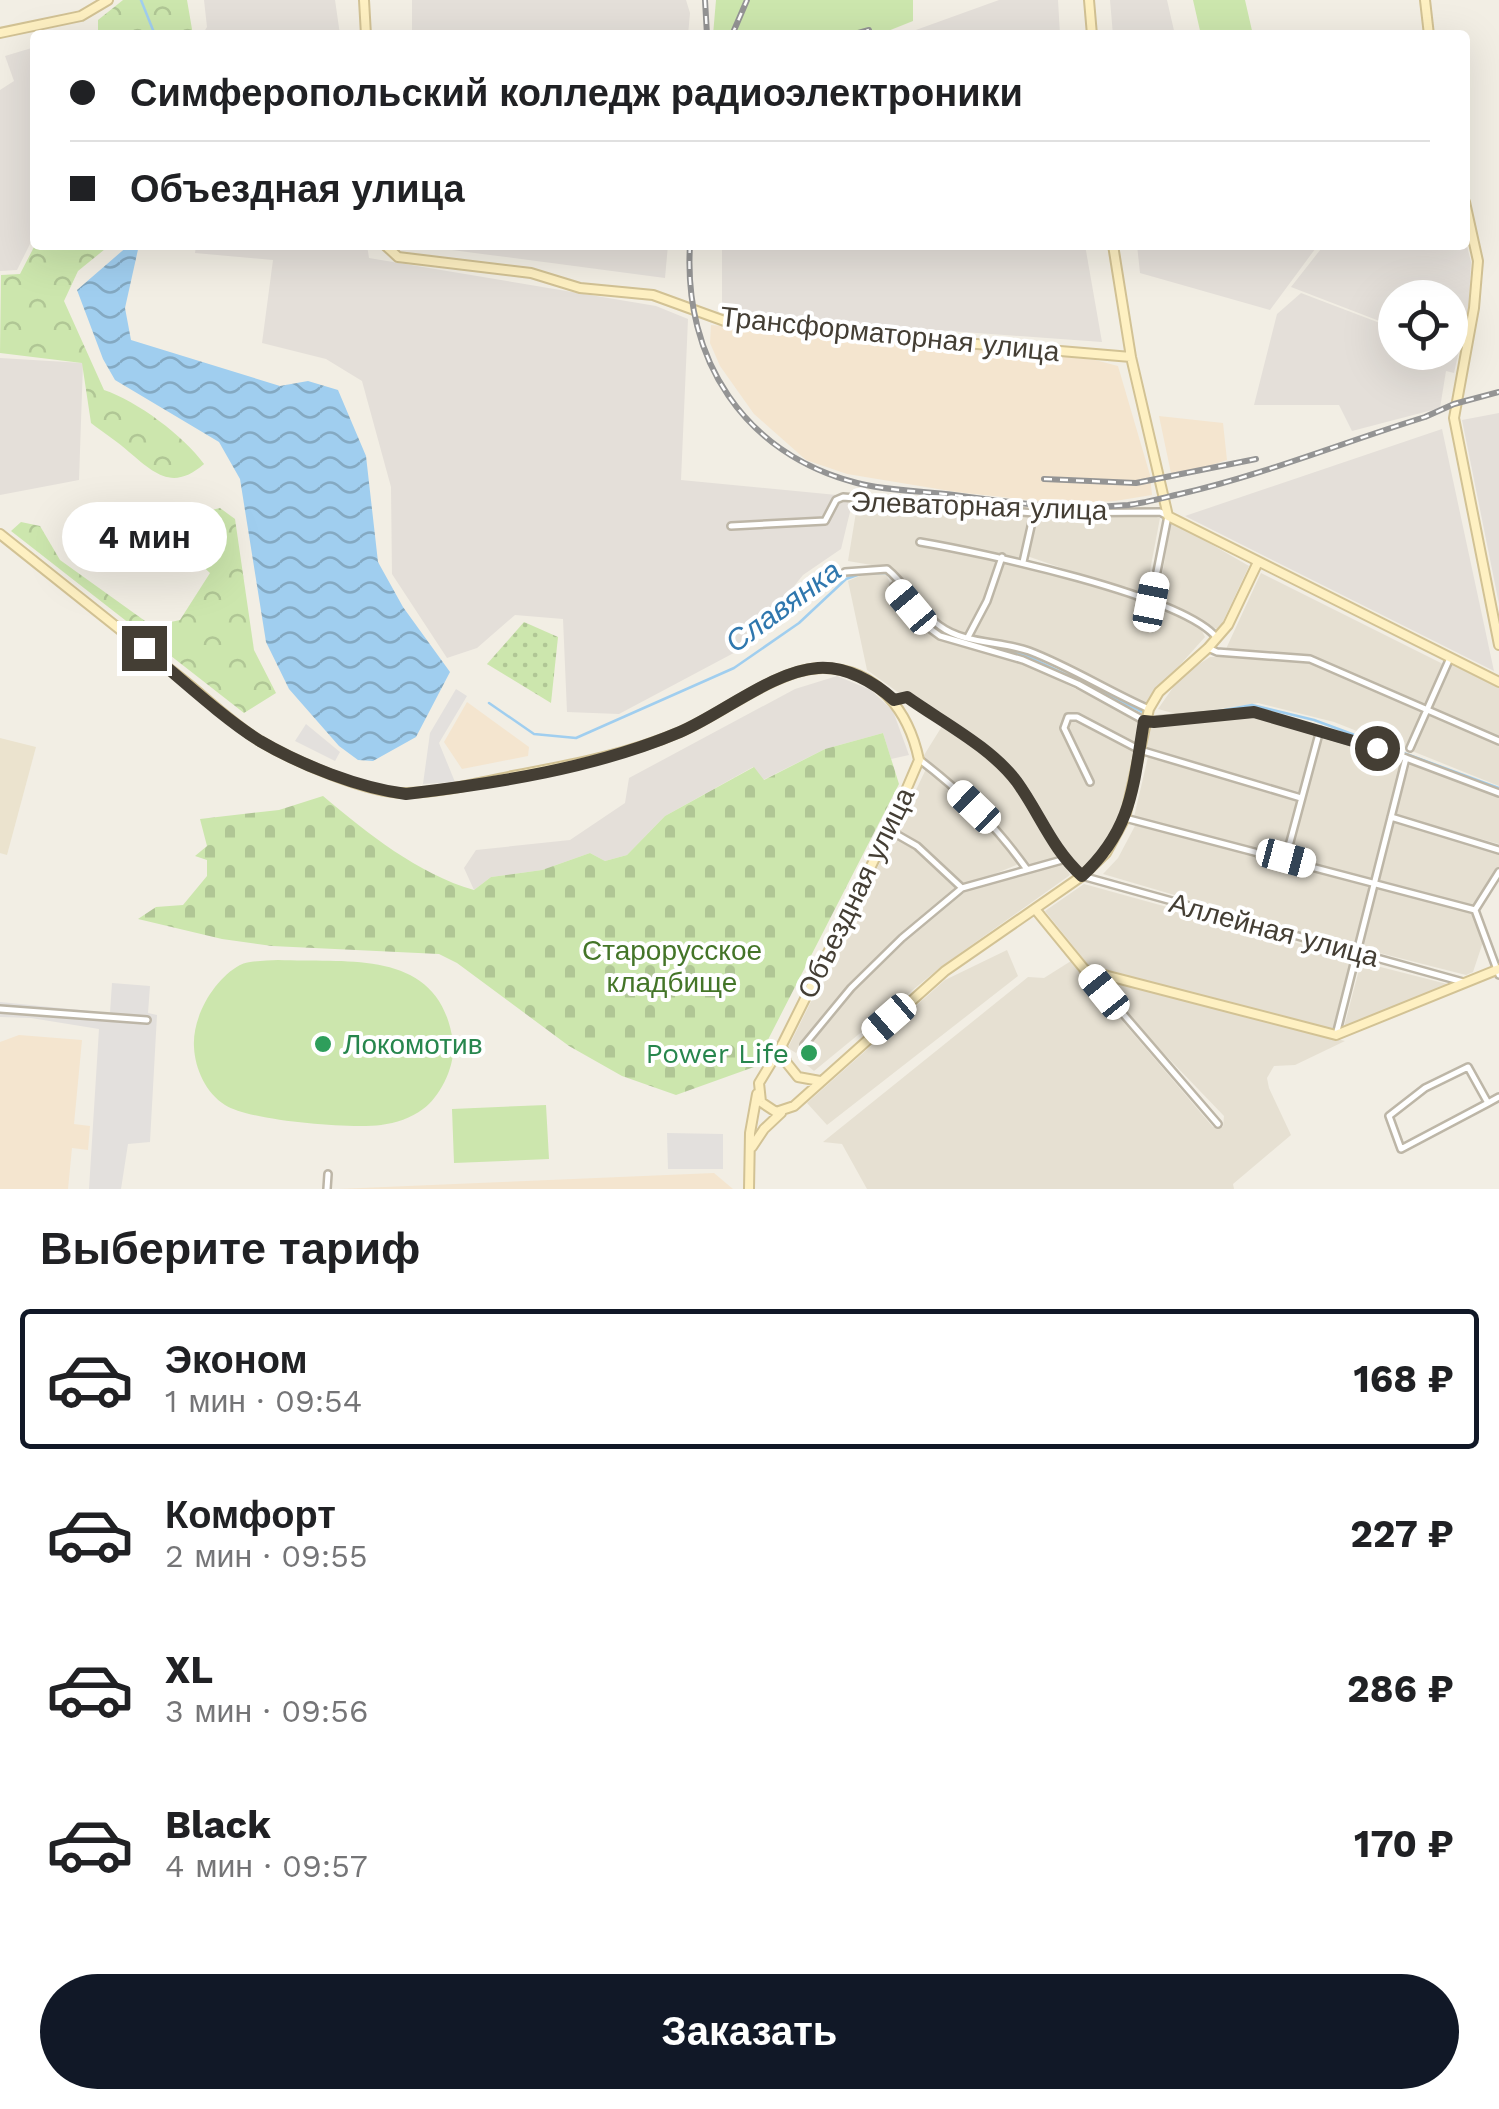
<!DOCTYPE html>
<html lang="ru">
<meta charset="utf-8">
<style>
:root{--surface:#fff;--page:#f6f6f6;--text:#202124;--muted:#757577;--line:#e0e0e0;--accent:#111827}
body{margin:0;font-family:"Work Sans",sans-serif;background:var(--page);color:var(--text);height:100vh;display:flex;flex-direction:column;font-size:38px;white-space:nowrap}
*{box-sizing:border-box;margin:0}
p{font-size:32px;color:var(--muted)}
.icon{flex:none;width:55px;height:55px;fill:none;stroke:currentColor;stroke-width:2;stroke-linecap:round;stroke-linejoin:round}
.map{position:relative;height:1189px;overflow:hidden}
.drawer{display:flex;flex-direction:column;background:var(--surface);flex:1}
.drawer>*{flex:none}
.banner{position:absolute;left:30px;top:30px;width:1440px;height:220px;border-radius:10px;box-shadow:0 10px 40px #0002;display:grid;align-content:center;height:220px;padding:0 40px;background:var(--surface)}
.tools{position:absolute;left:1378px;top:280px;display:grid;gap:20px}
.tools a{display:grid;place-items:center;width:90px;height:90px;border-radius:50%;background:var(--surface);box-shadow:0 10px 40px #0002;font-size:50px}
.end{position:absolute;width:45px;height:45px;margin:-22px;border:12px solid #443e34;background:#fff;box-shadow:0 0 0 5px #fff}
.from{border-radius:50%}
.bubble{position:absolute;height:70px;border-radius:35px;background:var(--surface);box-shadow:0 10px 40px #0002;font-size:32px;font-weight:700;line-height:70px;text-align:center}
.car{position:absolute;width:30px;height:60px;margin:-30px -15px;border-radius:12px;box-shadow:0 0 8px 2px #0007;background:linear-gradient(#fff 24%,#345 0 40%,#fff 0 76%,#345 0 86%,#fff 0)}
.banner b{display:flex;align-items:center;gap:35px;height:95px;font-size:38px}
.banner b+b{border-top:2px solid var(--line)}
.banner i{width:25px;height:25px;background:var(--text)}
ul{padding:0;list-style:none}
li{display:flex;align-items:center;gap:30px;height:140px;margin:0 20px 15px;padding:0 20px;border:5px solid transparent;border-radius:10px}
li div{flex:1}
li b{display:block;font-size:38px}
li em{font-style:normal;font-weight:700}
li.current{border-color:var(--accent)}
li>.icon{width:90px;height:90px;stroke-width:1.5}
h2{padding:0 40px;font-size:45px;line-height:120px}
.button{display:flex;gap:20px;margin-top:auto;padding:20px 40px}
.button a{flex:1;height:115px;border-radius:60px;background:var(--accent);color:#fff;font-size:40px;font-weight:700;line-height:115px;text-align:center}
.map>svg:first-child{display:block}
.residential{fill:#e6e0d2}
.commercial{fill:#f4e5cf}
.industrial{fill:#e4dfd9}
.education{fill:#ebe3ce}
.grass{fill:#cce6ad}
.forest{fill:url(#forest-crowns)}
.cemetery{fill:url(#cemetery-stones)}
.park{fill:url(#park-dots)}
.parking{fill:#e3e0dd}
.water{fill:url(#water-waves)}
.lines{fill:none;stroke-linecap:round;stroke-linejoin:round}
.stream{stroke:#a0ceef;stroke-width:2.5}
.street-casing{stroke:#bdb6a7;stroke-width:10}
.secondary-casing{stroke:#d2c294;stroke-width:12}
.street{stroke:#fff;stroke-width:5}
.secondary{stroke:#fef0c2;stroke-width:8}
.rail-casing{stroke:#949494;stroke-width:6}
.rail{stroke:#fff;stroke-width:2.5;stroke-dasharray:8;stroke-linecap:butt}
.route{stroke:#443e34;stroke-width:12}
.leisure-dot{fill:#2e9e5b;stroke:#fff;stroke-width:4}
.labels{text-anchor:middle;dominant-baseline:central;stroke-width:8;stroke-linejoin:round;paint-order:stroke}
.street-label{font-size:28px;fill:#443e34;stroke:#fff}
.park-label{font-size:28px;fill:#447528;stroke:#fff}
.leisure-label{font-size:28px;fill:#27864d;stroke:#fff;text-anchor:start}
.water-label{font-size:30px;font-style:italic;fill:#2f77ae;stroke:#fff}
</style>
<div class="map">
<svg width="1499" height="1189" viewBox="0 0 1499 1189">
<defs>
<pattern id="forest-crowns" width="20" height="18" patternUnits="userSpaceOnUse" patternTransform="scale(2.5)"><rect width="20" height="18" fill="#cce6ad"/><path d="M2 6a3 3 0 1 1 6 0M12 15a3 3 0 1 1 6 0" fill="none" stroke="#b0c695"/></pattern>
<pattern id="cemetery-stones" width="16" height="16" patternUnits="userSpaceOnUse" patternTransform="scale(2.5)"><rect width="16" height="16" fill="#cce6ad"/><path d="M2 7V4a2 2 0 0 1 4 0v3zM10 15v-3a2 2 0 0 1 4 0v3z" fill="#b0c695"/></pattern>
<pattern id="park-dots" width="8" height="8" patternUnits="userSpaceOnUse" patternTransform="scale(2.5)"><rect width="8" height="8" fill="#cce6ad"/><path d="M2 2h.1M6 6h.1" fill="none" stroke="#b0c695" stroke-width="1.8" stroke-linecap="round"/></pattern>
<pattern id="water-waves" width="16" height="10" patternUnits="userSpaceOnUse" patternTransform="scale(2.5)"><rect width="16" height="10" fill="#a0ceef"/><path d="M0 5q4-4 8 0t8 0" fill="none" stroke="#84a9c2"/></pattern>
</defs>
<rect width="100%" height="100%" fill="#f2eee4"/>
<path class="residential" d="M 858,500 L 1028,515 L 1020,558 L 917,542 L 1021,563 L 1150,605 L 1199,625 L 1205,637 L 1145,704 L 1026,647 L 958,633 L 938,621 L 889,568 L 848,561 Z
M 1036,514 L 1145,514 L 1160,518 L 1145,597 L 1027,556 Z
M 1171,521 L 1249,566 L 1219,630 L 1158,601 Z
M 1261,573 L 1445,665 L 1427,707 L 1309,655 L 1225,651 Z
M 864,574 L 886,574 L 892,587 L 934,636 L 1021,662 L 1139,720 L 1121,815 L 1104,847 L 1081,871 L 1064,858 L 1017,778 L 965,729 L 899,693 L 867,670 L 848,581 Z
M 1269,656 L 1315,664 L 1422,713 L 1405,750 L 1334,722 L 1258,703 L 1180,715 L 1158,709 L 1181,676 L 1210,657 Z
M 1450,663 L 1499,688 L 1499,740 L 1430,710 Z
M 1252,713 L 1404,758 L 1375,880 L 1287,857 L 1299,792 L 1145,749 L 1151,724 Z
M 1428,714 L 1499,744 L 1499,786 L 1412,751 Z
M 944,723 L 963,734 L 1015,780 L 1060,859 L 1028,866 L 1004,833 L 947,779 L 921,760 Z
M 1148,757 L 1299,799 L 1285,856 L 1134,817 Z
M 1411,761 L 1499,796 L 1499,844 L 1394,815 Z
M 926,769 L 952,788 L 984,820 L 1021,863 L 963,887 L 941,863 L 897,830 Z
M 1394,820 L 1499,852 L 1499,870 L 1475,908 L 1379,881 Z
M 1136,824 L 1373,886 L 1354,948 L 1103,874 L 1118,858 Z
M 894,834 L 927,855 L 957,887 L 850,987 L 796,1053 L 788,1048 Z
M 1063,863 L 1070,875 L 942,966 L 814,1071 L 797,1057 L 851,989 L 942,906 L 964,890 Z
M 1084,884 L 1351,958 L 1332,1033 L 1090,967 L 1045,911 Z
M 1377,885 L 1473,911 L 1483,942 L 1473,972 L 1466,975 L 1360,948 Z
M 1007,950 L 1018,976 L 827,1125 L 807,1103 L 945,980 Z
M 1071,961 L 1213,1127 L 1223,1127 L 1224,1116 L 1121,1009 L 1095,977 L 1345,1041 L 1295,1065 L 1274,1066 L 1267,1078 L 1269,1088 L 1291,1135 L 1233,1184 L 1234,1189 L 867,1189 L 842,1144 L 823,1142 L 1028,977 L 1044,978 Z
M 1361,962 L 1451,985 L 1344,1027 Z"/>
<path class="commercial" d="M 711,325 L 1020,352 L 1095,360 L 1118,366 L 1150,475 L 1152,495 L 1115,501 L 1065,504 L 956,492 L 847,474 L 806,460 L 754,414 L 720,366 L 710,343 Z
M 1159,416 L 1223,423 L 1227,460 L 1172,478 Z
M 467,702 L 529,747 L 528,756 L 462,769 L 444,742 Z
M 19,1035 L 82,1040 L 74,1124 L 90,1126 L 88,1150 L 72,1148 L 68,1189 L 0,1189 L 0,1042 Z
M 714,1173 L 733,1189 L 338,1189 L 502,1182 Z"/>
<path class="industrial" d="M 204,0 L 335,0 L 340,35 L 202,35 L 207,27 Z
M 412,0 L 686,0 L 690,13 L 688,35 L 412,35 Z
M 999,0 L 1058,0 L 1060,35 L 902,35 Z
M 1110,0 L 1167,0 L 1175,35 L 1113,35 Z
M 35,47 L 35,234 L 17,270 L 0,271 L 0,90 L 14,81 L 5,56 Z
M 1465,238 L 1471,262 L 1469,305 L 1454,373 L 1446,371 L 1440,408 L 1352,431 L 1339,405 L 1254,405 L 1277,314 L 1301,293 L 1393,328 L 1395,352 L 1406,356 L 1406,353 L 1450,352 L 1450,298 L 1395,298 L 1395,327 L 1291,287 L 1324,245 L 1465,245 Z
M 196,245 L 367,245 L 369,258 L 656,306 L 688,319 L 681,480 L 847,496 L 850,512 L 841,549 L 803,575 L 745,647 L 619,714 L 567,712 L 563,619 L 515,615 L 477,648 L 447,658 L 392,574 L 391,487 L 362,381 L 326,359 L 262,343 L 273,260 L 195,253 Z
M 414,245 L 668,245 L 665,278 Z
M 722,245 L 1085,245 L 1102,342 L 744,316 L 722,305 Z
M 1137,245 L 1318,245 L 1270,310 L 1140,273 Z
M 0,358 L 83,363 L 79,480 L 0,495 Z
M 1499,413 L 1499,604 L 1462,420 Z
M 1442,429 L 1494,671 L 1185,516 Z
M 837,676 L 871,690 L 893,711 L 909,755 L 891,759 L 883,733 L 825,749 L 763,780 L 753,767 L 665,816 L 627,855 L 605,861 L 590,853 L 542,870 L 491,877 L 474,890 L 464,868 L 476,850 L 570,840 L 625,803 L 629,778 L 795,689 Z"/>
<path class="education" d="M 0,738 L 36,747 L 7,855 L 0,853 Z"/>
<path class="grass" d="M 716,0 L 913,0 L 913,21 L 878,35 L 713,35 Z
M 1193,0 L 1245,0 L 1253,35 L 1201,35 Z
M 278,960 C 351,963 440,948 453,1042 C 456,1064 441,1096 423,1109 C 411,1118 396,1123 381,1125 C 350,1129 250,1121 225,1105 C 206,1093 195,1069 194,1047 C 192,1017 214,979 240,965 C 250,960 267,961 278,960 Z
M 546,1105 L 549,1159 L 454,1163 L 452,1109 Z"/>
<path class="forest" d="M 123,0 L 187,0 L 193,35 L 98,35 L 98,20 Z
M 35,245 L 110,245 L 78,271 L 64,301 L 104,390 C 137,401 184,436 204,464 C 173,491 155,474 129,452 C 117,441 104,433 91,423 L 82,363 L 0,353 L 1,275 L 20,274 Z
M 220,508 L 235,519 L 254,650 L 276,693 L 244,713 L 11,531 L 21,522 L 40,526 L 60,560 L 152,626 L 180,620 L 210,573 L 196,560 L 199,513 Z"/>
<path class="cemetery" d="M 883,733 L 899,784 L 754,1067 L 676,1095 L 622,1076 L 569,1046 L 457,963 L 439,954 L 272,946 L 222,939 L 138,919 L 156,907 L 183,905 L 207,876 L 207,860 L 195,856 L 207,846 L 200,819 L 279,810 L 323,796 C 367,833 418,874 474,890 L 491,877 L 542,870 L 590,853 L 605,861 L 627,855 L 665,816 L 754,767 L 764,780 L 825,749 Z"/>
<path class="park" d="M 524,622 L 558,637 L 551,703 L 487,664 Z"/>
<path class="parking" d="M 456,689 L 467,696 L 439,743 L 455,782 L 423,784 L 430,733 Z
M 306,724 L 340,752 L 335,761 L 295,741 Z
M 112,983 L 150,986 L 148,1013 L 157,1015 L 150,1142 L 128,1144 L 121,1189 L 89,1189 L 99,1029 L 31,1018 L 0,1017 L 0,1002 L 110,1013 Z
M 667,1133 L 723,1134 L 723,1169 L 668,1169 Z"/>
<path class="water" d="M 129,245 L 139,245 L 125,308 L 131,340 L 280,386 L 308,381 L 338,390 L 366,456 L 378,562 L 403,607 L 450,672 L 416,737 L 373,761 L 358,760 L 339,746 L 289,689 L 266,642 L 240,479 L 219,442 L 115,380 L 103,359 L 77,290 Z"/>
<g class="lines">
<path class="stream" d="M 141,0 L 155,35
M 975,644 L 1023,654 L 1143,712
M 489,703 L 534,734 L 576,738 L 734,668 L 799,623 L 846,579 L 863,573 L 886,573 L 901,586 L 930,623 L 948,636
M 1208,713 L 1252,705 L 1314,720 L 1499,788"/>
<defs>
<path id="street" d="M 731,526 L 825,521 L 836,500 L 843,497 L 1034,513 L 1160,512 L 1168,516 L 1151,602
M 920,542 C 979,552 1183,595 1217,638
M 1023,562 L 1034,513
M 845,572 L 887,569 C 907,585 919,611 940,626 C 964,644 1001,641 1029,651 C 1071,667 1108,691 1149,709
M 894,586 L 929,628 L 940,636 L 1023,660 L 1078,684 L 1145,721 L 1254,712 L 1406,758 L 1499,793
M 968,637 L 987,601 L 1002,557
M 1208,648 L 1217,652 L 1310,659 L 1499,741
M 893,699 L 907,697 C 944,722 986,744 1015,779 C 1041,811 1049,847 1082,876 L 1463,982
M 1410,748 L 1450,658
M 920,760 C 961,791 996,826 1026,868
M 1090,782 L 1064,728 L 1068,717 L 1077,717 L 1140,750 L 1301,798
M 1391,817 L 1499,850
M 1125,818 L 1475,910
M 889,830 L 917,846 L 962,888
M 1286,857 L 1320,730
M 1499,872 L 1475,910 L 1499,975
M 1087,972 L 1218,1124
M 0,1009 L 147,1020
M 1336,1035 L 1406,758
M 804,1045 L 851,988 L 902,938 L 962,888 L 1062,860
M 1488,1103 L 1468,1067 L 1425,1088 L 1389,1116 L 1401,1149 L 1488,1103 L 1499,1097
M 327,1189 L 328,1174"/>
<path id="secondary" d="M 364,0 L 366,35
M 1089,0 L 1092,35
M 1425,0 L 1429,35
M 0,33 L 81,16 L 108,0
M 1465,202 L 1478,261 L 1474,308 L 1454,418 L 1499,645
M 385,245 L 398,257 L 531,273 L 580,288 L 653,295 L 730,323 L 1131,357
M 1113,245 L 1131,357 L 1168,516 L 1499,682
M 0,534 C 59,581 118,628 177,675 C 204,696 231,723 260,741 C 294,761 370,795 408,793 C 443,792 479,783 513,776 C 570,765 626,755 680,732 C 723,714 778,667 824,668 C 878,669 909,712 919,760 L 889,830 L 782,1045 L 759,1083 L 761,1102 L 776,1112 L 794,1106 L 945,971 L 1082,876 L 1106,853 L 1125,818 L 1149,709 L 1159,692 L 1208,648 L 1228,625 L 1258,562
M 1035,909 L 1085,970 L 1336,1035 L 1499,969
M 782,1045 L 786,1062 L 798,1077 L 820,1081
M 752,1147 L 764,1129 L 781,1113
M 749,1189 L 750,1133 L 757,1094"/>
</defs>
<use href="#street" class="street-casing"/>
<use href="#secondary" class="secondary-casing"/>
<use href="#street" class="street"/>
<use href="#secondary" class="secondary"/>
<defs>
<path id="rail" d="M 705,0 L 707,35
M 732,35 L 747,0
M 851,35 L 869,30
M 690,245 C 683,359 744,454 857,483 C 887,491 923,491 954,495 C 1011,503 1070,510 1128,505 C 1145,503 1163,498 1180,494 C 1263,475 1344,442 1425,417 L 1454,404 L 1499,392
M 1044,479 L 1136,483 L 1256,459"/>
</defs>
<use href="#rail" class="rail-casing"/>
<use href="#rail" class="rail"/>
</g>
<g class="lines">
<path class="route" d="M 144,648 C 179,677 223,718 260,741 C 301,765 359,788 406,794 C 497,783 595,768 680,732 C 722,714 773,671 818,668 C 846,666 874,682 894,700 L 907,697 C 942,722 991,747 1017,782 C 1040,814 1052,849 1082,876 C 1133,828 1133,786 1144,721 L 1154,722 L 1254,712 L 1377,748"/>
</g>
<g class="leisure-dot">
<circle cx="323" cy="1044" r="10"/>
<circle cx="809" cy="1053" r="10"/>
</g>
<g class="labels">
<g class="street-label">
<text transform="translate(890 334) rotate(6)">Трансформаторная улица</text>
<text transform="translate(979 506) rotate(2)">Элеваторная улица</text>
<text transform="translate(856 893) rotate(-64)">Объездная улица</text>
<text transform="translate(1274 930) rotate(15)">Аллейная улица</text>
</g>
<g class="park-label">
<text x="672" y="950">Старорусское<tspan x="672" dy="32">кладбище</tspan></text>
</g>
<g class="leisure-label">
<text x="343" y="1044">Локомотив</text>
<text x="789" y="1053" text-anchor="end">Power Life</text>
</g>
<g class="water-label">
<text transform="translate(783 606) rotate(-36)">Славянка</text>
</g>
</g>
</svg>
<div class="tools">
<a><svg class="icon" aria-label="locate" viewBox="0 0 24 24"><circle cx="12" cy="12" r="6"/><path d="M12 2v4M12 18v4M2 12h4M18 12h4"/></svg></a>
</div>
<i class="end from" style="left:1377px;top:748px"></i>
<i class="end" style="left:144px;top:648px"></i>
<div class="bubble" style="left:62px;top:502px;width:165px">4 мин</div>
<i class="car" style="left:1151px;top:602px;rotate:11deg"></i>
<i class="car" style="left:911px;top:607px;rotate:320deg"></i>
<i class="car" style="left:974px;top:807px;rotate:314deg"></i>
<i class="car" style="left:1286px;top:858px;rotate:105deg"></i>
<i class="car" style="left:1104px;top:992px;rotate:321deg"></i>
<i class="car" style="left:889px;top:1019px;rotate:229deg"></i>
<div class="banner">
<b><i class="from"></i>Симферопольский колледж радиоэлектроники</b>
<b><i></i>Объездная улица</b>
</div>
</div>
<section class="drawer">
<h2>Выберите тариф</h2>
<ul>
<li class="current"><svg class="icon" aria-label="car" viewBox="0 0 24 24"><path d="M5 17H2v-5l4-1 3-4h7l3 4 3 1v5h-3M9 17h6M6 11h13"/><circle cx="7" cy="17" r="2"/><circle cx="17" cy="17" r="2"/></svg><div><b>Эконом</b><p>1 мин · 09:54</p></div><em>168 ₽</em></li>
<li><svg class="icon" aria-label="car" viewBox="0 0 24 24"><path d="M5 17H2v-5l4-1 3-4h7l3 4 3 1v5h-3M9 17h6M6 11h13"/><circle cx="7" cy="17" r="2"/><circle cx="17" cy="17" r="2"/></svg><div><b>Комфорт</b><p>2 мин · 09:55</p></div><em>227 ₽</em></li>
<li><svg class="icon" aria-label="car" viewBox="0 0 24 24"><path d="M5 17H2v-5l4-1 3-4h7l3 4 3 1v5h-3M9 17h6M6 11h13"/><circle cx="7" cy="17" r="2"/><circle cx="17" cy="17" r="2"/></svg><div><b>XL</b><p>3 мин · 09:56</p></div><em>286 ₽</em></li>
<li><svg class="icon" aria-label="car" viewBox="0 0 24 24"><path d="M5 17H2v-5l4-1 3-4h7l3 4 3 1v5h-3M9 17h6M6 11h13"/><circle cx="7" cy="17" r="2"/><circle cx="17" cy="17" r="2"/></svg><div><b>Black</b><p>4 мин · 09:57</p></div><em>170 ₽</em></li>
</ul>
<div class="button"><a>Заказать</a></div>
</section>
